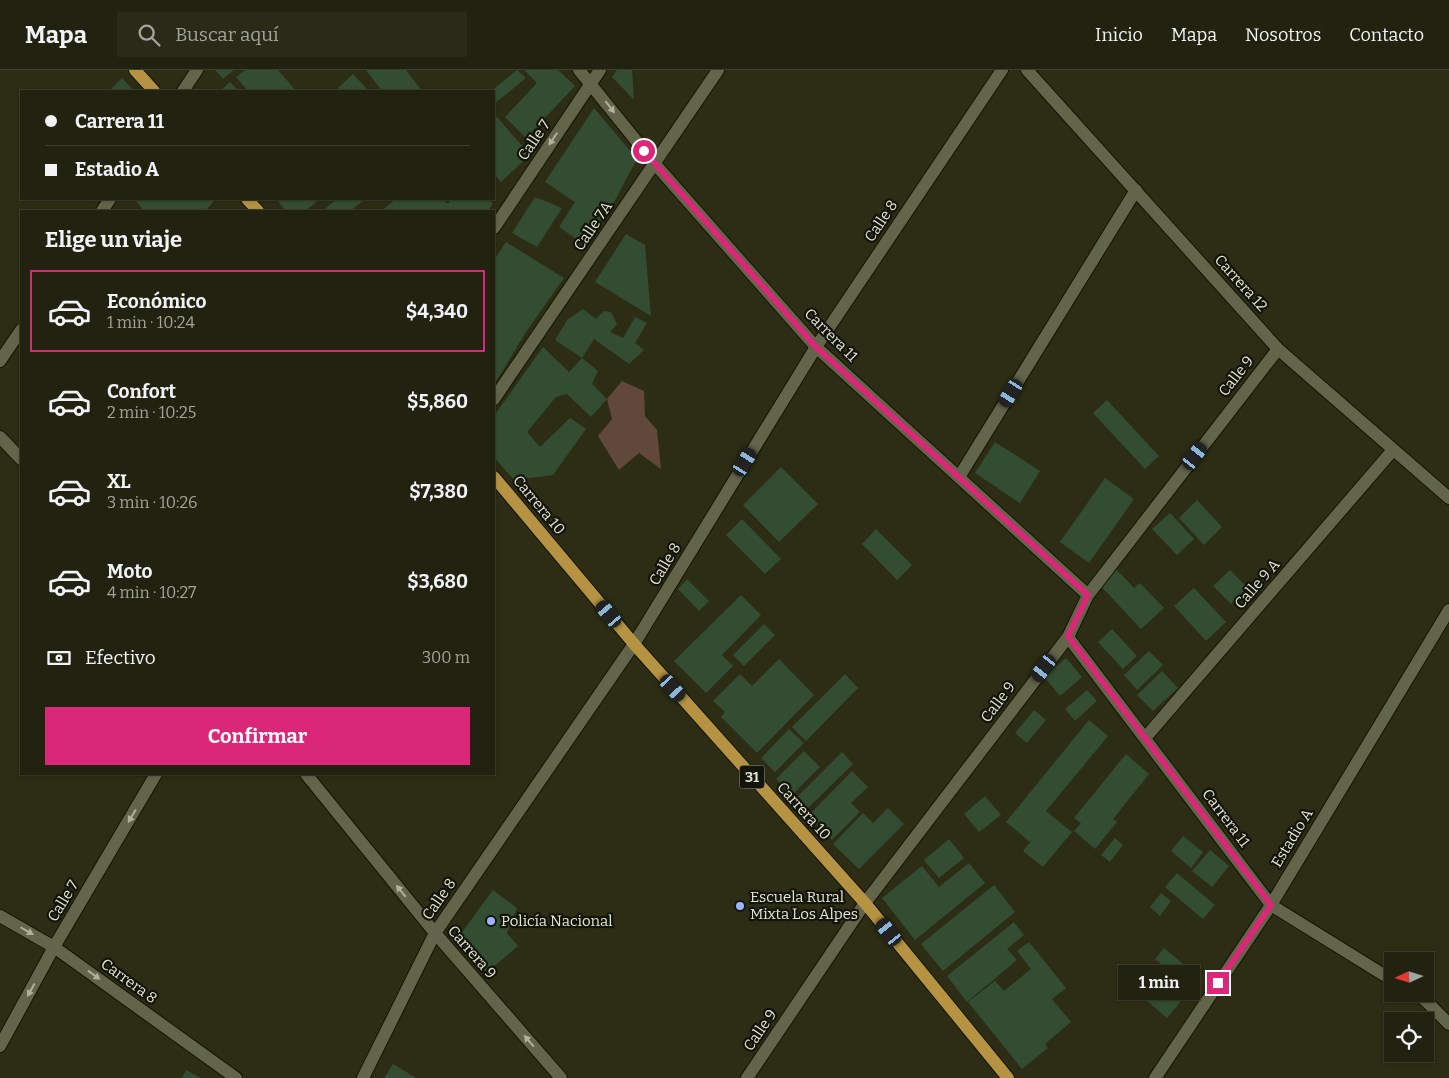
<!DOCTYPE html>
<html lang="es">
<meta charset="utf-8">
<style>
:root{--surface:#21220f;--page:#292a18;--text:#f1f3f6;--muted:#a2a49e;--line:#3e3f2f;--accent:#db2777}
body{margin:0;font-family:Bitter,serif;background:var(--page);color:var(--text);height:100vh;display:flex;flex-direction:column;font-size:19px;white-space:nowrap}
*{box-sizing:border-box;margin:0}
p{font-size:16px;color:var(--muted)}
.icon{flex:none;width:28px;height:28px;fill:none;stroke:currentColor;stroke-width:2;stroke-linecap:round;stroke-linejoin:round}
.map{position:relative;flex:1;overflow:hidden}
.side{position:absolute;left:20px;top:140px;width:475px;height:565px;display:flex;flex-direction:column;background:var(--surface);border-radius:0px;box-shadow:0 1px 4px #0004,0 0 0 1px var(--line)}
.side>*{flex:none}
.top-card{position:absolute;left:20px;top:20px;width:475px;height:110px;border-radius:0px;box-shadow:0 1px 4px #0004,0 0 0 1px var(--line);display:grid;align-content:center;height:110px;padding:0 25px;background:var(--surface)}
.needle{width:32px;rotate:266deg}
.buttons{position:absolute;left:1384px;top:882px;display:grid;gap:10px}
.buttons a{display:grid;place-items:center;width:50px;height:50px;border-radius:0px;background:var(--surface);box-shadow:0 1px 4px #0004,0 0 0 1px var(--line);font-size:25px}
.end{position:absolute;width:22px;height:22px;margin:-11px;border:6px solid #db2777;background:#fff;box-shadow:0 0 0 2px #fff}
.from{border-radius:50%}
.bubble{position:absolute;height:35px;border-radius:0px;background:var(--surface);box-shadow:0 1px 4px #0004,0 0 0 1px var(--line);font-size:16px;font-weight:700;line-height:35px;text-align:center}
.car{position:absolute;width:15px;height:30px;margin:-15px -8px;border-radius:6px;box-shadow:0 0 4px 1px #0007;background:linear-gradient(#222 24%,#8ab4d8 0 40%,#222 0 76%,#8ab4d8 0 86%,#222 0)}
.top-card b{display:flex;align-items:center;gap:18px;height:48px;font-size:19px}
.top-card b+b{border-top:1px solid var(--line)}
.top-card i{width:12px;height:12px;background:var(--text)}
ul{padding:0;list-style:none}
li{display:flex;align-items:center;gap:15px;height:82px;margin:0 10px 8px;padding:0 15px;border:2px solid transparent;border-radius:0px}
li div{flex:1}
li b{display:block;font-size:19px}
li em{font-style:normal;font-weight:700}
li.on{border-color:var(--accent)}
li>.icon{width:45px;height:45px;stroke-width:1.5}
h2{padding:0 25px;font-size:22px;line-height:60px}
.pay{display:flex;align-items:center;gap:12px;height:55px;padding:0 25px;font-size:19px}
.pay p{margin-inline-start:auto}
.action{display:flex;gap:10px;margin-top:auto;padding:10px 25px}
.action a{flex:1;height:58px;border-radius:0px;background:var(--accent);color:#fff;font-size:20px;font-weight:700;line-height:58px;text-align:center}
header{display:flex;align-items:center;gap:30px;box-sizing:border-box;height:70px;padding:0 25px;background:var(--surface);border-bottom:1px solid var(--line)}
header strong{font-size:24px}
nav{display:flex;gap:28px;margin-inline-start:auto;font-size:18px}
.search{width:350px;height:45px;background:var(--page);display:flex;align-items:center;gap:12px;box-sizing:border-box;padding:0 18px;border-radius:0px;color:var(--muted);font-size:19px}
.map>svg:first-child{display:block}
.green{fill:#62483a}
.building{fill:#334d32}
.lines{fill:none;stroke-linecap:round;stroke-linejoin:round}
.minor-casing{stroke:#141500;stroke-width:14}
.major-casing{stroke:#141500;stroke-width:14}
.minor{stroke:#63654a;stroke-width:12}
.major{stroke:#b59343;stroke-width:12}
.oneway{fill:#afb19d}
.route{stroke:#db2777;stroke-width:6}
.poi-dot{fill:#9fb3fd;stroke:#14150a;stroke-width:2}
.labels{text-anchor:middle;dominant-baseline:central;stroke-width:4.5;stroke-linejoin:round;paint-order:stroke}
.shield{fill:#14150a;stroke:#a4a697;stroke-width:1}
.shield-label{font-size:14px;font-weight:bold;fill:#e2e4d4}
.street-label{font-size:15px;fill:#e2e4d4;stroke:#14150a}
.poi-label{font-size:15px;fill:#e2e4d4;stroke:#14150a;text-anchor:start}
</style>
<header>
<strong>Mapa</strong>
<div class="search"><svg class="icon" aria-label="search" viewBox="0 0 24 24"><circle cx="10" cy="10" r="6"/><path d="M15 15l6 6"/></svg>Buscar aquí</div>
<nav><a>Inicio</a><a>Mapa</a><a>Nosotros</a><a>Contacto</a></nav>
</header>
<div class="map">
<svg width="1449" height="1008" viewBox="0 0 1449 1008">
<rect width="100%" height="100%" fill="#2c2d14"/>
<path class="green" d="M 622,311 L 644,321 L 645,346 L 657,360 L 661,399 L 639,383 L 619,400 L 598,366 L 612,349 L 607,329 Z"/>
<path class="building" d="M 215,0 L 234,0 L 223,9 Z
M 245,0 L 278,0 L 296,21 L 248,21 L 236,7 Z
M 366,0 L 406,0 L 422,21 L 382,21 Z
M 517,0 L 526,8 L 494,34 L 494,21 L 491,21 Z
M 524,0 L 558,0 L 575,16 L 526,68 L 505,47 L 537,13 Z
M 617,0 L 632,0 L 634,30 L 612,7 Z
M 353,4 L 369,21 L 342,21 L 338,18 Z
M 122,8 L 134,21 L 109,21 Z
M 230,12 L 239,21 L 220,21 Z
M 594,38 L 637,89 L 614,132 L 583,174 L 559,157 L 575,132 L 545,112 Z
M 497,47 L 530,85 L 501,112 L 494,104 L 494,50 Z
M 535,127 L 562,138 L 537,177 L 512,163 Z
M 134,129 L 216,129 L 205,141 L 144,141 Z
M 276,129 L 320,129 L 305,141 L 286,141 Z
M 337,129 L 366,129 L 350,141 L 322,141 Z
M 396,129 L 442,129 L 448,134 L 451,129 L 488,129 L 493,133 L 488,141 L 381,141 Z
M 626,164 L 645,175 L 651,246 L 595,212 Z
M 506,172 L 564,208 L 526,262 L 494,315 L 494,190 Z
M 583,239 L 596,249 L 604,241 L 611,242 L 617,254 L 610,262 L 623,268 L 635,247 L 647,253 L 635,273 L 644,280 L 629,294 L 594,269 L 582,288 L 598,301 L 592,314 L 607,329 L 591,347 L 567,324 L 556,327 L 527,362 L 540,377 L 570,348 L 586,359 L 553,405 L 514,410 L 494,387 L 494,346 L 543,277 L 569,302 L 582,288 L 555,270 L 568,249 Z
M 1107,330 L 1159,386 L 1145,399 L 1093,343 Z
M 995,372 L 1040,401 L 1020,433 L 975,403 Z
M 781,397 L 818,434 L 779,472 L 743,435 Z
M 1105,408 L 1134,429 L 1089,493 L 1060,472 Z
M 1197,430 L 1222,457 L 1204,475 L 1179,448 Z
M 1170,443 L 1194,469 L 1177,485 L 1152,459 Z
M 742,449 L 781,489 L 765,504 L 726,465 Z
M 876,459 L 912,495 L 897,510 L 862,474 Z
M 1115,498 L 1134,518 L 1140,513 L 1164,538 L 1141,559 L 1099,514 Z
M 1230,500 L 1248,518 L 1231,534 L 1213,516 Z
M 687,509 L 709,531 L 699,541 L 678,519 Z
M 1194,518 L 1226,552 L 1206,571 L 1174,536 Z
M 741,525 L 761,545 L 722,585 L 733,596 L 706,623 L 674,591 Z
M 764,554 L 775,565 L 744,596 L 733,585 Z
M 1112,559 L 1137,586 L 1123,599 L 1098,572 Z
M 1149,581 L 1163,595 L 1137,620 L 1124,605 Z
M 1066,588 L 1082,607 L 1060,626 L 1044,607 Z
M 779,589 L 814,625 L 757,683 L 721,647 L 725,642 L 713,631 L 740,604 L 752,616 Z
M 1162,601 L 1178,618 L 1153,641 L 1137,625 Z
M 845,604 L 858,618 L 806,671 L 792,657 Z
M 1087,620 L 1097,631 L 1075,651 L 1065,639 Z
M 1034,640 L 1046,650 L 1027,673 L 1015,663 Z
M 1089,650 L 1108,666 L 1046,741 L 1072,762 L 1043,797 L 1023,781 L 1030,772 L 1006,752 Z
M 789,659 L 804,673 L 775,702 L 761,688 Z
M 804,681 L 820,697 L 792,725 L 776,709 Z
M 842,682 L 853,694 L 806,740 L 795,729 Z
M 1126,684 L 1149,704 L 1113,749 L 1117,752 L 1095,779 L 1074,761 L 1081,753 L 1074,748 Z
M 852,701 L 868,717 L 851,733 L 860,742 L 832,770 L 808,746 Z
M 985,726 L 1001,745 L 979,762 L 964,744 Z
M 888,738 L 904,754 L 859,799 L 833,774 L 863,743 L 873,753 Z
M 1183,766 L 1203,782 L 1191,798 L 1171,781 Z
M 1115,768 L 1123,775 L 1110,792 L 1101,785 Z
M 949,769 L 964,788 L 939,808 L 924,790 Z
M 1210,780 L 1229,796 L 1212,817 L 1192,801 Z
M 969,793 L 985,813 L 915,870 L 882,828 L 922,796 L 939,817 Z
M 1177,803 L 1215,835 L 1203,849 L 1165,817 Z
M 994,815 L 1015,842 L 943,901 L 921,874 Z
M 493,820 L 517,838 L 507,863 L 518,876 L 486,903 L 457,869 Z
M 1161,823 L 1171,831 L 1160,846 L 1150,837 Z
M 1014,852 L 1024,865 L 1007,879 L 1017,890 L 967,932 L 947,906 Z
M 1029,872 L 1066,918 L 1052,929 L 1071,952 L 1045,974 L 1048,978 L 1022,999 L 968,932 L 995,911 L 1004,921 L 1031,899 L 1017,881 Z
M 1164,878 L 1194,903 L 1185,914 L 1155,889 Z
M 1164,907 L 1186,925 L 1167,948 L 1141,926 L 1150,915 L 1154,919 Z
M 393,994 L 416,1008 L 384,1008 Z
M 186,1000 L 201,1008 L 182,1008 Z"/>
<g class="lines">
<defs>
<path id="minor" d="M 579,0 L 655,94 L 816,277 L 1088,525
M 1027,0 L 1278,279 L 1449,428
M 183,21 L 197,0
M 102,141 L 110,129
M 494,158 L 600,0
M 0,291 L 21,260
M 494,329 L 718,0
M 0,367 L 21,389
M 959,407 L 1136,120
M 1068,567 L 1271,835 L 1392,910
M 1145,668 L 1393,380
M 306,704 L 435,863 L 561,1008
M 0,846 L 54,877 L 236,1008
M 1415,924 L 1424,929 L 1449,954
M 0,976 L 54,877 L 156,704
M 363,1008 L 435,863 L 634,574 L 816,277 L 1002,0
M 747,1008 L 865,833 L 1068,567 L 1088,525 L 1278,279
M 1155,1008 L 1271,835 L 1449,540"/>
<path id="major" d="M 135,0 L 154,21
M 247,129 L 258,141
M 494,407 L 634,574 L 865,833 L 1008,1008"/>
</defs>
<use href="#minor" class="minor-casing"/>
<use href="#major" class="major-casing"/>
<use href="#minor" class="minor"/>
<use href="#major" class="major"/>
</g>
<defs><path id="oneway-solid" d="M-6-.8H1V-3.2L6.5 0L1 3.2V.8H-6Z" transform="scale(1.25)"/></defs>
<g class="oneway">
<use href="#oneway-solid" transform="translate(610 37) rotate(52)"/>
<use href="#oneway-solid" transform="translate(553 69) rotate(124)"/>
<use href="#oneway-solid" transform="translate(132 746) rotate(121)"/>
<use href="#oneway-solid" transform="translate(401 821) rotate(-129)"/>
<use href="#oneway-solid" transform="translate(27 861) rotate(30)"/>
<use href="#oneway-solid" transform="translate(94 905) rotate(36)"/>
<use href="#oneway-solid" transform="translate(31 920) rotate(119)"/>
<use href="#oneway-solid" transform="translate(529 971) rotate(-131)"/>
</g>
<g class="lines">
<path class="route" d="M 644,81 L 816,277 L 1088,525 L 1068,566 L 1271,835 L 1218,913"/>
</g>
<g class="poi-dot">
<circle cx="740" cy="836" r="5"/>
<circle cx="491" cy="851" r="5"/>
</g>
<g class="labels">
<rect class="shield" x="739.5" y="695.5" width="25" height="23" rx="4"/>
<g class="shield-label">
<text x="752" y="707">31</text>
</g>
<g class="street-label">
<text transform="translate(534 70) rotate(-56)">Calle 7</text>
<text transform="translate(881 151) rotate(-56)">Calle 8</text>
<text transform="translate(593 156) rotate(-56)">Calle 7A</text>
<text transform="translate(1241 213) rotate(48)">Carrera 12</text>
<text transform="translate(831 265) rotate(45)">Carrera 11</text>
<text transform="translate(1236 306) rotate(-52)">Calle 9</text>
<text transform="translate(539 435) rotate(50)">Carrera 10</text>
<text transform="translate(665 494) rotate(-59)">Calle 8</text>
<text transform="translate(1257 514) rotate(-49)">Calle 9 A</text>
<text transform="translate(998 632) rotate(-53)">Calle 9</text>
<text transform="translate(804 741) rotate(48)">Carrera 10</text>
<text transform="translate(1226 748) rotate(53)">Carrera 11</text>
<text transform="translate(1292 768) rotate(-59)">Estadio A</text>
<text transform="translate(439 829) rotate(-55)">Calle 8</text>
<text transform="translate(63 831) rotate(-59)">Calle 7</text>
<text transform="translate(472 882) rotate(49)">Carrera 9</text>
<text transform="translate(129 911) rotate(36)">Carrera 8</text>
<text transform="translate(760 960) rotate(-56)">Calle 9</text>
</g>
<g class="poi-label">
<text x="750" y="827">Escuela Rural<tspan x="750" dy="17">Mixta Los Alpes</tspan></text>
<text x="501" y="851">Policía Nacional</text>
</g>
</g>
</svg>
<div class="buttons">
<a><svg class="needle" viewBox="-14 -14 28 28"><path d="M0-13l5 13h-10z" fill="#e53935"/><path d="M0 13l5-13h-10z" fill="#a2a49e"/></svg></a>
<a><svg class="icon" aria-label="locate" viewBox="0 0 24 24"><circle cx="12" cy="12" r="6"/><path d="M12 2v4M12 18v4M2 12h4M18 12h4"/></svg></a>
</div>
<i class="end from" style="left:644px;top:81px"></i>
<i class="end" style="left:1218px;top:913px"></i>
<div class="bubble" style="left:1118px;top:895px;width:82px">1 min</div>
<i class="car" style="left:1011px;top:323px;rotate:212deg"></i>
<i class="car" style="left:1195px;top:386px;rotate:37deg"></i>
<i class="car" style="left:745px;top:392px;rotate:32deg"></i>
<i class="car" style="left:609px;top:544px;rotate:320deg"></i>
<i class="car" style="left:1044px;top:598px;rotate:217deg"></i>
<i class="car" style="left:673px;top:618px;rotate:138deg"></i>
<i class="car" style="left:889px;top:862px;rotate:321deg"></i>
<div class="top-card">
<b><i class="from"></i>Carrera 11</b>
<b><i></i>Estadio A</b>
</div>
<section class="side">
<h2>Elige un viaje</h2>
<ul>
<li class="on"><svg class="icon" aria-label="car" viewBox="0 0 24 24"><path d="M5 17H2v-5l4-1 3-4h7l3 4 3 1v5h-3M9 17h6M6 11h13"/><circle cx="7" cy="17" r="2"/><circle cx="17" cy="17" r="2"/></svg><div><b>Económico</b><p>1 min · 10:24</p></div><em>$4,340</em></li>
<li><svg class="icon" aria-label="car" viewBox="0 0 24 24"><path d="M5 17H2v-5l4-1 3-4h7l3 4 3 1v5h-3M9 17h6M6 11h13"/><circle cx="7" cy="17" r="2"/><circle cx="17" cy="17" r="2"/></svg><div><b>Confort</b><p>2 min · 10:25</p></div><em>$5,860</em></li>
<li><svg class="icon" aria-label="car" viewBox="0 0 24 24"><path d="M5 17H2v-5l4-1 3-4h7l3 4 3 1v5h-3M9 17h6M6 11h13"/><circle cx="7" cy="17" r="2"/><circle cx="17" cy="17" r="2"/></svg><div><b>XL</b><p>3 min · 10:26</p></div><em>$7,380</em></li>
<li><svg class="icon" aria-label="car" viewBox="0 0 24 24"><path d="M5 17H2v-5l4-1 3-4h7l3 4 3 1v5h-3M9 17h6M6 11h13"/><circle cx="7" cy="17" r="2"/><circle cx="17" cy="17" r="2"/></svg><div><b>Moto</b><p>4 min · 10:27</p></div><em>$3,680</em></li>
</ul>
<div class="pay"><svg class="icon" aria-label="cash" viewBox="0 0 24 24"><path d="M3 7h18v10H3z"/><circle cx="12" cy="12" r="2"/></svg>Efectivo<p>300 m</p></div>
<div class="action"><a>Confirmar</a></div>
</section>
</div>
